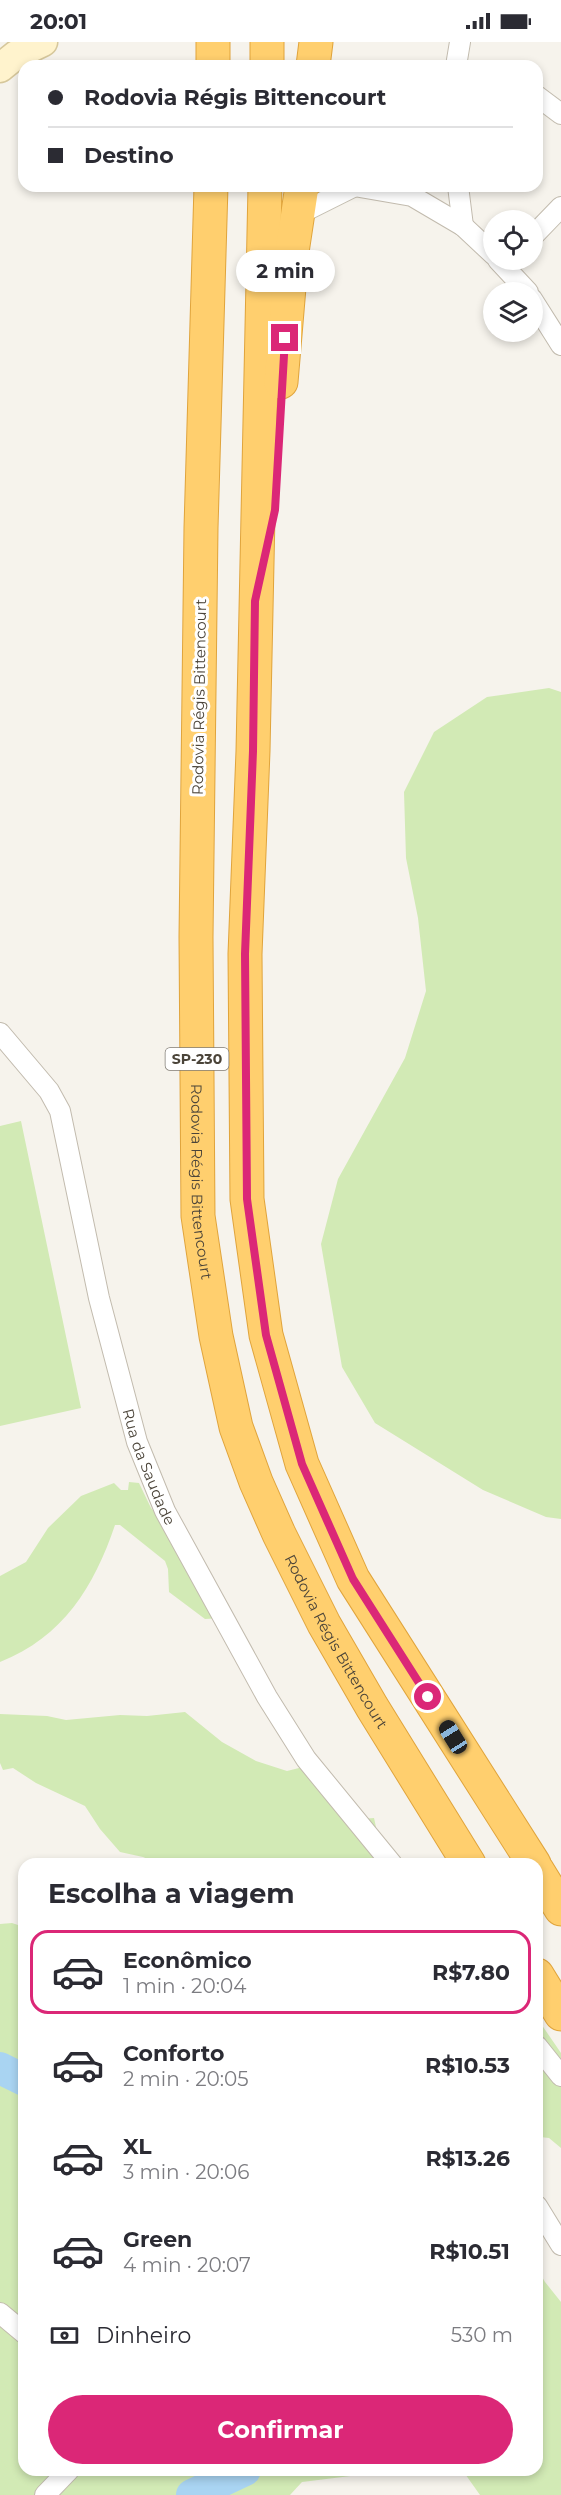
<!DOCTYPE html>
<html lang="pt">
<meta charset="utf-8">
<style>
:root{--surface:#fff;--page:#f2f2f3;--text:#2b2b33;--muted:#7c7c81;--line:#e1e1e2;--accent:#db2777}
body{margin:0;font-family:Montserrat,sans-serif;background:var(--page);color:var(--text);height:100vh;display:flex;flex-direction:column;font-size:22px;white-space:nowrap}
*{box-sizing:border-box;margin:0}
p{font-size:20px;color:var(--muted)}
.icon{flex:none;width:33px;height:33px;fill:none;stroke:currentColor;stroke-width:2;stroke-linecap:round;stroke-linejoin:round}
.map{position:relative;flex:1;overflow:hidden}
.side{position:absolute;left:18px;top:1816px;width:525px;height:618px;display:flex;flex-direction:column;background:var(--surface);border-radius:18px;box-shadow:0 3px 9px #0003}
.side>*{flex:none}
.banner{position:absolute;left:18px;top:18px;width:525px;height:132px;border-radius:18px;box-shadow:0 3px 9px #0003;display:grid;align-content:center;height:132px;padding:0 30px;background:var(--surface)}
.buttons{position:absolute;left:483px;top:168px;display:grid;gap:12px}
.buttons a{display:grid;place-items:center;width:60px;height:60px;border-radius:50%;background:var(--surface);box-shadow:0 3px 9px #0003;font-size:30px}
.end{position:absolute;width:27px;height:27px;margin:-14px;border:8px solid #db2777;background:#fff;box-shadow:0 0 0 3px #fff}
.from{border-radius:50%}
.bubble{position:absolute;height:42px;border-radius:21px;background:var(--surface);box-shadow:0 3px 9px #0003;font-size:20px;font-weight:700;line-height:42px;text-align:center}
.car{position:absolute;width:18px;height:36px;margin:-18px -9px;border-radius:8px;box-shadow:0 0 4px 2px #0007;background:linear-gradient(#222 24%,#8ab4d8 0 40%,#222 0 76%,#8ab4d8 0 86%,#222 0)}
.banner b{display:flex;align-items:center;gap:21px;height:57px;font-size:22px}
.banner b+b{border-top:2px solid var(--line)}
.banner i{width:15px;height:15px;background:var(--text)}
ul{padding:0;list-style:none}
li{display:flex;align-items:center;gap:18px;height:84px;margin:0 12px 9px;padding:0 18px;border:3px solid transparent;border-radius:18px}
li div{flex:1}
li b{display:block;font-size:22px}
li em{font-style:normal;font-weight:700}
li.on{border-color:var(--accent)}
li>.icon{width:54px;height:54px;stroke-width:1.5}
h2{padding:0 30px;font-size:27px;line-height:72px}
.pay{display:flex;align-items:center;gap:15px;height:66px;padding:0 30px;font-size:22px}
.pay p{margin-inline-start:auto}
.primary-button{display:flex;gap:12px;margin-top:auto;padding:12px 30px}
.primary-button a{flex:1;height:69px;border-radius:36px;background:var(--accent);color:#fff;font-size:24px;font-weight:700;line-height:69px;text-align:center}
.status{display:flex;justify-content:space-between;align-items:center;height:42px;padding:0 30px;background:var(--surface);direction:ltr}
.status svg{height:16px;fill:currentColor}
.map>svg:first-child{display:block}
.green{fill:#d2eab5}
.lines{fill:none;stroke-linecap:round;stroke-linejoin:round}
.river{stroke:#a9d4f2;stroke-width:32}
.street-casing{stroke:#c2bbae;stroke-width:22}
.secondary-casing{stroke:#d6c79b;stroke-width:31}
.highway-casing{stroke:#e0a43c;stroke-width:35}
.street{stroke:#fff;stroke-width:20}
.secondary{stroke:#fff3cd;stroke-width:28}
.highway{stroke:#ffcf6e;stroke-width:33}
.route{stroke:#db2777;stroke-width:8}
.labels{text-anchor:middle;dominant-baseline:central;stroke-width:6;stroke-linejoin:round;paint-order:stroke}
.shield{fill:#fff;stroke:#817c74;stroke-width:1.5}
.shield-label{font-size:14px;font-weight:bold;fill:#4b4439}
.street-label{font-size:15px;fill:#4b4439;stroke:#fff}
</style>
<div class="status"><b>20:01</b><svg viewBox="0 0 49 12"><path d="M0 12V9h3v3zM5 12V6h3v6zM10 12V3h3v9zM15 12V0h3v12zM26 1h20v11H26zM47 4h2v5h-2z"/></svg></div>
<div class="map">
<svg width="561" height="2453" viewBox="0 0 561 2453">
<rect width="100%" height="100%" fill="#f6f3ec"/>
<path class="green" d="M 549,646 L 561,650 L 561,1477 L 546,1475 L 483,1448 L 375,1381 L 342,1325 L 321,1202 L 338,1137 L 405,1016 L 426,949 L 418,876 L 406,816 L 404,750 L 434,690 L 487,655 Z
M 21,1079 L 81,1366 L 0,1384 L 0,1084 Z
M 129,1440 L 139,1441 L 151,1466 L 201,1521 L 222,1576 L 205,1577 L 169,1550 L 168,1527 L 165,1519 L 120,1483 L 115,1483 C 94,1545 63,1595 0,1620 L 0,1534 L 26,1520 L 48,1486 L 81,1454 L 114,1441 L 121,1448 L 128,1448 Z
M 185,1670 L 222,1700 L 256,1719 L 287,1729 L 303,1725 L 361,1777 L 374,1776 L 378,1794 L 394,1822 L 159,1822 L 143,1815 L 120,1810 L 100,1787 L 85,1764 L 36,1741 L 13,1726 L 3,1728 L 0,1721 L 0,1672 L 47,1674 L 66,1678 L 120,1673 L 147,1674 Z
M 12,1881 L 24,1885 L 24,2428 L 391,2429 L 302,2440 L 290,2453 L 0,2453 L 0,1882 Z
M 537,1976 L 561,2011 L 561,2106 L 549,2096 L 540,2095 L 537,2091 Z
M 537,2226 L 545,2240 L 561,2260 L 561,2453 L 480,2453 L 463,2429 L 537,2428 Z"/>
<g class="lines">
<path class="river" d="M 0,2026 L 24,2038
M 192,2453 L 245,2428"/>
<defs>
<g id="street">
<path d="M 456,24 L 460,0"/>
<path d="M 537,54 L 561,72"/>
<path d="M 354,144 L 412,154 L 463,184 L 494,213"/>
<path d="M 458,144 L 463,184"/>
<path d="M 297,173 L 355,144"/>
<path d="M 532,195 L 561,165"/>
<path d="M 498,218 L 528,250"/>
<path d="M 532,257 L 561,303"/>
<path id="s1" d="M 0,991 L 49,1049 L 60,1069 L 99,1256 L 137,1400 L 165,1469 L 267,1655 L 306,1717 L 392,1822"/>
<path d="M 537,2004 L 561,2034"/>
<path d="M 537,2164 L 561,2203"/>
<path d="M 0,2271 L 24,2291"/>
<path d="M 45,2453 L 69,2428"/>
</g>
<path id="secondary" d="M 0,26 L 16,13 L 43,0"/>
<g id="highway">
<path d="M 213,24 L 213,0"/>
<path d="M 267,24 L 267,0"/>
<path d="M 313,24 L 316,0"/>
<path id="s2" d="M 211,144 L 201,486 L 196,895 L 198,1174 L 216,1294 L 236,1385 L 256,1440 L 279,1492 L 324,1582 L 372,1665 L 469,1822"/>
<path d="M 265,144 L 253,709 L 245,912 L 247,1157 L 266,1293 L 302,1422 L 353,1537 L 534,1822"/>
<path d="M 281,340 L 292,210 L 302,144"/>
<path d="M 537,1828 L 561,1867"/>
<path d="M 537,1933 L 561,1972"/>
</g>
</defs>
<use href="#street" class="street-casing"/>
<use href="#secondary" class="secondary-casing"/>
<use href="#highway" class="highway-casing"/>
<use href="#street" class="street"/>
<use href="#secondary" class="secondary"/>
<use href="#highway" class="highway"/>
</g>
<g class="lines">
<path class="route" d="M 285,296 L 275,468 L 255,559 L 253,709 L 245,912 L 247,1157 L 266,1293 L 302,1422 L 353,1537 L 428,1655"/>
</g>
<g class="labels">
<rect class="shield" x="165.5" y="1006" width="63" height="22" rx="4.5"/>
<g class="shield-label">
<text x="197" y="1017">SP-230</text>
</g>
<g class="street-label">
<text transform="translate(199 655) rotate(-89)">Rodovia Régis Bittencourt</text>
<text stroke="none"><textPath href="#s2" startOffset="996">Rodovia Régis Bittencourt</textPath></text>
<text stroke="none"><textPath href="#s1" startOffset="466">Rua da Saudade</textPath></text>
<text stroke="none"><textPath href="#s2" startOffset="1482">Rodovia Régis Bittencourt</textPath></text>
</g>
</g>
</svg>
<div class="buttons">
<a><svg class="icon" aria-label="locate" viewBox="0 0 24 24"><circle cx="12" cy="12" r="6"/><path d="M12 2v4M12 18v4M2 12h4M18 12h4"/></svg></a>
<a><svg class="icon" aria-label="layers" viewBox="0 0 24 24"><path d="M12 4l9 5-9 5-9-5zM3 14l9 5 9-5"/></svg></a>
</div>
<i class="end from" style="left:428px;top:1655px"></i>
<i class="end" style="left:285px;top:296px"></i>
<div class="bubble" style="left:236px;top:208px;width:99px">2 min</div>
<i class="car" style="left:453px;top:1695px;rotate:328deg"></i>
<div class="banner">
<b><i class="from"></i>Rodovia Régis Bittencourt</b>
<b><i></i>Destino</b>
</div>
<section class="side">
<h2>Escolha a viagem</h2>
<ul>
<li class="on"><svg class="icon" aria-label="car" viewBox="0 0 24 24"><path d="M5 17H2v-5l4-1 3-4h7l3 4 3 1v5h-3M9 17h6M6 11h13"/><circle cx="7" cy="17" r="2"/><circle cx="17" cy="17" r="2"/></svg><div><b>Econômico</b><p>1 min · 20:04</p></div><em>R$7.80</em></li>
<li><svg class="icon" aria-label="car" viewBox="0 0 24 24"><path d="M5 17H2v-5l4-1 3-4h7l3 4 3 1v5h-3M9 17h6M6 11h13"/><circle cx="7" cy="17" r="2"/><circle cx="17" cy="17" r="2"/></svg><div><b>Conforto</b><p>2 min · 20:05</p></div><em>R$10.53</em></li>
<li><svg class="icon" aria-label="car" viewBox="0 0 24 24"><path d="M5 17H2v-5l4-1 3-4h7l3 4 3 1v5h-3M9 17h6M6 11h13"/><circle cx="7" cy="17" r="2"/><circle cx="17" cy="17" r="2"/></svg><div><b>XL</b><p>3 min · 20:06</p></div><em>R$13.26</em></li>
<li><svg class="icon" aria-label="car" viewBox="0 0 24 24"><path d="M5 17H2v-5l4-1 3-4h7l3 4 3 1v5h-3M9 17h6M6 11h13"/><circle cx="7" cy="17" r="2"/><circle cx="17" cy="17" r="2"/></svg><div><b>Green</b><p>4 min · 20:07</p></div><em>R$10.51</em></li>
</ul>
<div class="pay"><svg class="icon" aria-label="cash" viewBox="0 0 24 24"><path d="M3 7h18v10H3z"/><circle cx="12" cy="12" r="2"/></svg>Dinheiro<p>530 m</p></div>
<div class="primary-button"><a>Confirmar</a></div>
</section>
</div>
